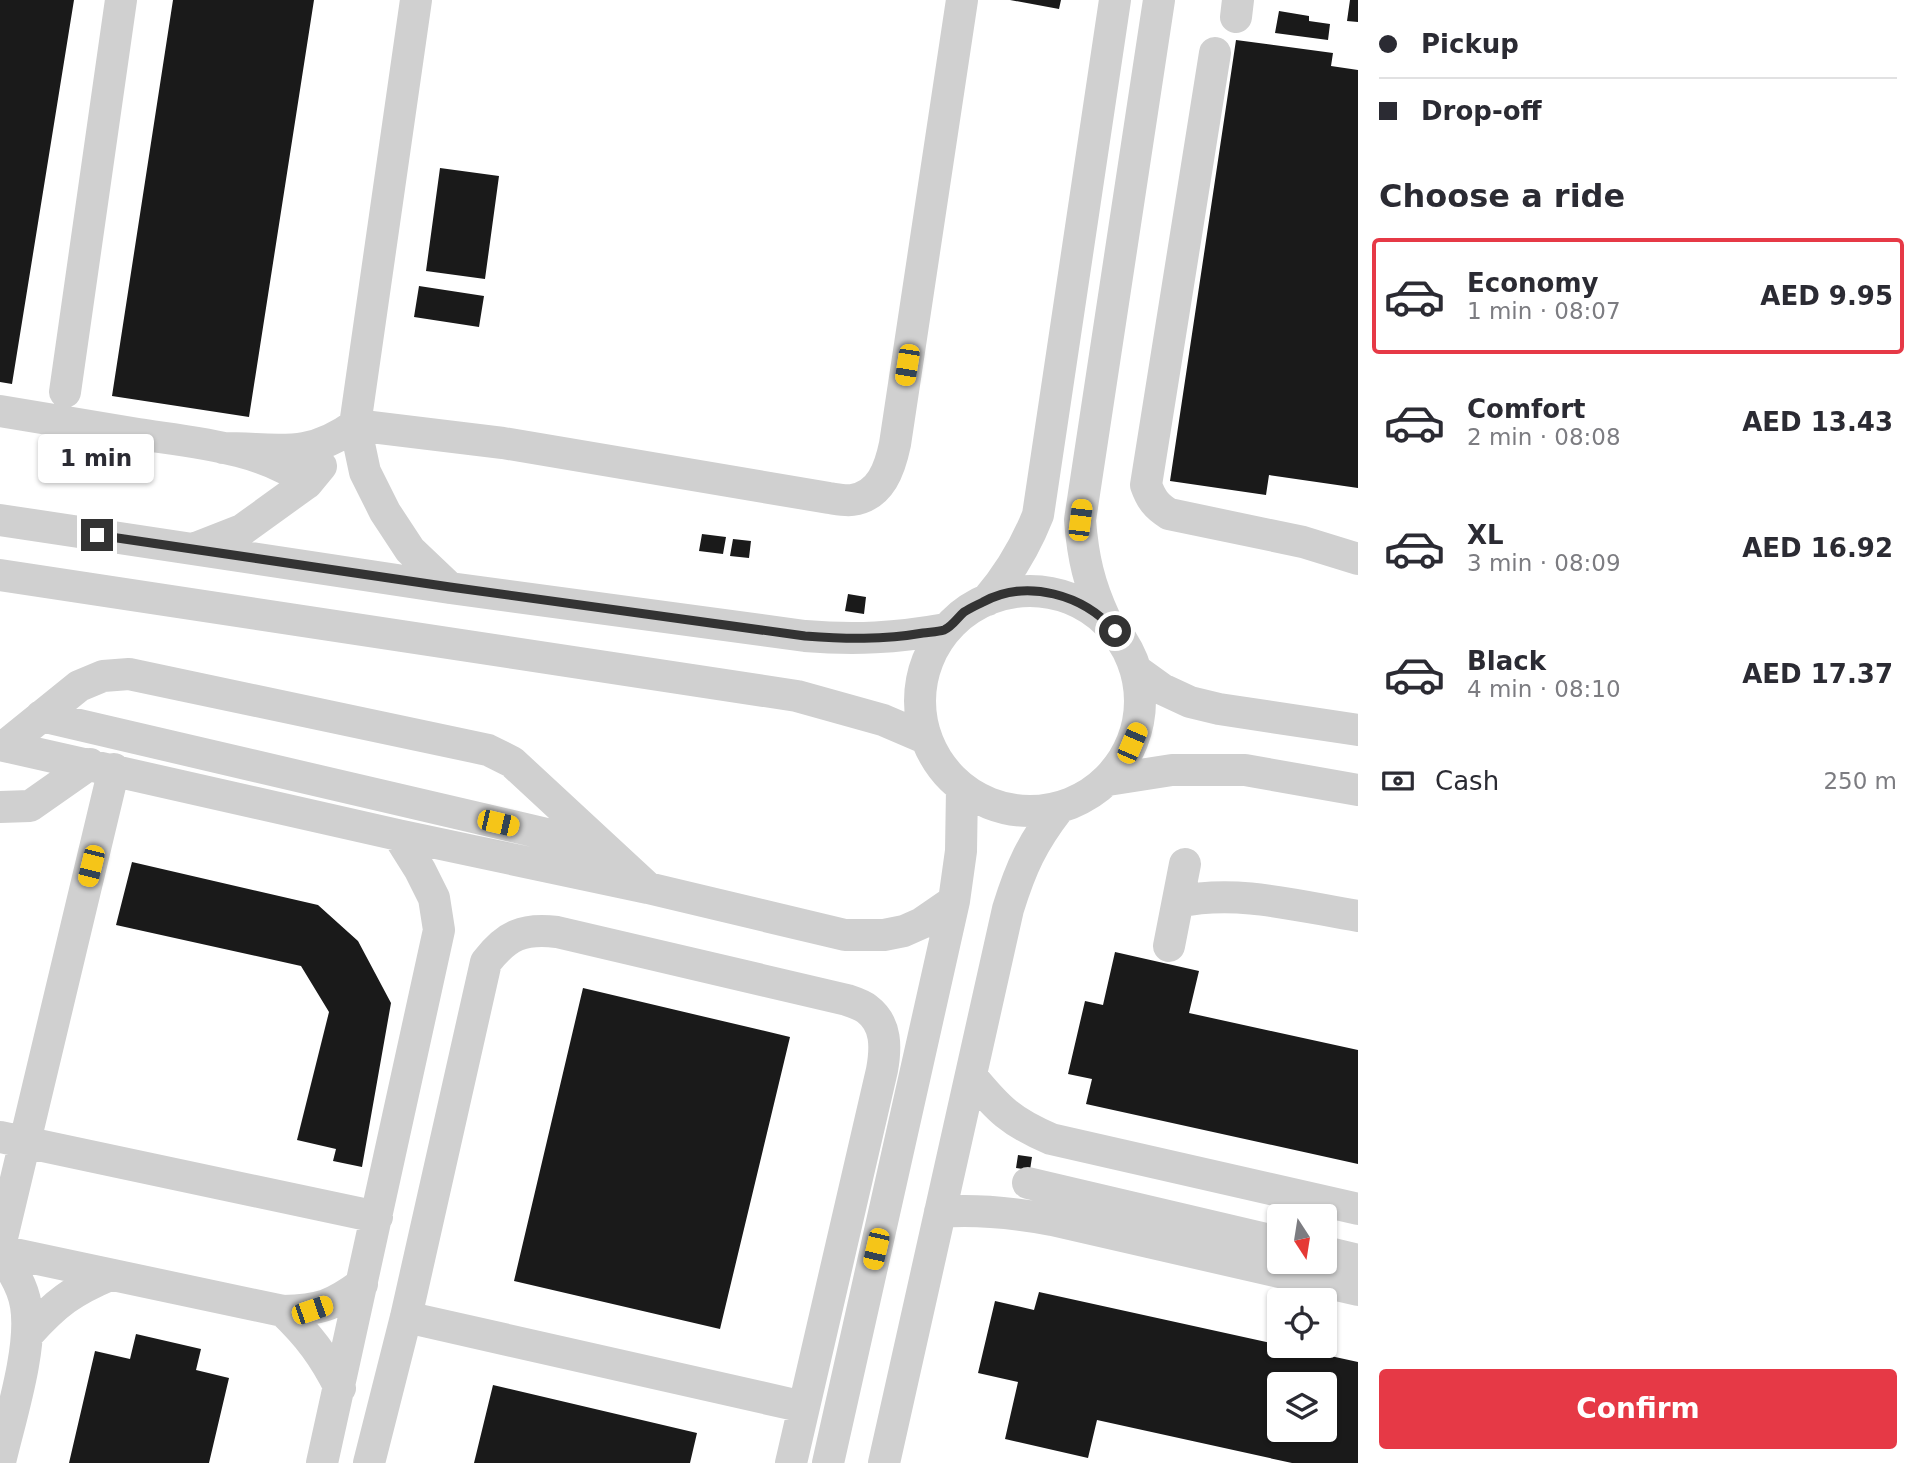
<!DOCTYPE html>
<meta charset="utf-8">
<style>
:root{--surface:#fff;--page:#f2f2f3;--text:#2b2b33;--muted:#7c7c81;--line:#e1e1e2;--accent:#e63946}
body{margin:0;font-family:"DejaVu Sans",sans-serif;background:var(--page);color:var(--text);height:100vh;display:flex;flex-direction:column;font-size:26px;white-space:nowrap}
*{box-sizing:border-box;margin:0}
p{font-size:23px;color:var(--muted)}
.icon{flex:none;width:38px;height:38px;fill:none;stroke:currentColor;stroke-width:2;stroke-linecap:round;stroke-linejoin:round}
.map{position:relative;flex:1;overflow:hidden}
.panel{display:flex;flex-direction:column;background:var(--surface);width:560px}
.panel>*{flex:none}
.top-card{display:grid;align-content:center;height:154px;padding:0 21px;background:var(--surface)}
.needle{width:46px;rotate:168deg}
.fabs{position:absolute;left:1267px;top:1204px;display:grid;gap:14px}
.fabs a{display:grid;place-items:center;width:70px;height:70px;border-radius:7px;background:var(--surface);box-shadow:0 2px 5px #0004;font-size:35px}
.end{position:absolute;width:32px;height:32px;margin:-16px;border:9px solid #333;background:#fff;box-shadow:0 0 0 4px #fff}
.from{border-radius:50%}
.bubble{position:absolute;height:49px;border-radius:7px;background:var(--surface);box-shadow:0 2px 5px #0004;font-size:23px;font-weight:700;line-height:49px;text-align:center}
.car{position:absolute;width:21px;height:42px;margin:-21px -10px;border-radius:9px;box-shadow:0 0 5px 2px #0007;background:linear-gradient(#f5c518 24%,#345 0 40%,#f5c518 0 76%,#345 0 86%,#f5c518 0)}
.top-card b{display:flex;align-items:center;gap:24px;height:66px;font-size:26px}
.top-card b+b{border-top:2px solid var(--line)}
.top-card i{width:18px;height:18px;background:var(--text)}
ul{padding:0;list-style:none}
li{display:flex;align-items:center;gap:21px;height:116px;margin:0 14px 10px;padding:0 7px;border:4px solid transparent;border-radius:7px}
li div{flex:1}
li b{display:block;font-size:26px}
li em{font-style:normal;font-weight:700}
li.selected{border-color:var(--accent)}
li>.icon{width:63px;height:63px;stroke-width:1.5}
h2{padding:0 21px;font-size:32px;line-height:84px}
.pay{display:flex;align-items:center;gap:18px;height:77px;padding:0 21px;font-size:26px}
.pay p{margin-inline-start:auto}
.action{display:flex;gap:14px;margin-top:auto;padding:14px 21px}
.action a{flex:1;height:80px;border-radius:7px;background:var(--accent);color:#fff;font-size:28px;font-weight:700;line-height:80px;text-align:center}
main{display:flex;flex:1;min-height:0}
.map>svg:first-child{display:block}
.building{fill:#1a1a1a;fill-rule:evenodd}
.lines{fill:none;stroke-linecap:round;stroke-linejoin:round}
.minor{stroke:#d0d0d0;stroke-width:32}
.route{stroke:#333;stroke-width:9}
</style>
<main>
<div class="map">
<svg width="1358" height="1463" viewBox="0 0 1358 1463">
<rect width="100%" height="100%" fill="#fff"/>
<path class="building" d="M 0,0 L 74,0 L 12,384 L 0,382 Z
M 173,0 L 314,0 L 249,417 L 112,396 Z
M 1010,0 L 1061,0 L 1059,9 Z
M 1350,0 L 1358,0 L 1358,22 L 1347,21 Z
M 1279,11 L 1309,16 L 1309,21 L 1330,24 L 1328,40 L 1275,33 Z
M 1236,40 L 1333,53 L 1331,66 L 1358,70 L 1358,488 L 1269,475 L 1266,495 L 1170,481 Z
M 440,168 L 499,176 L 485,279 L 426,271 Z
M 419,286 L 484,296 L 479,327 L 414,317 Z
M 702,534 L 726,537 L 723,554 L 699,551 Z
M 733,539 L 751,541 L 749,558 L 730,556 Z
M 848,594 L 866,597 L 864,614 L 845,611 Z
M 132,862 L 318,905 L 358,941 L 391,1003 L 362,1167 L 333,1161 L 336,1149 L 297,1140 L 329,1012 L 301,966 L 116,925 Z
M 1115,952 L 1199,971 L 1189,1013 L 1358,1050 L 1358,1164 L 1086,1104 L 1092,1079 L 1068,1074 L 1085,1001 L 1103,1005 Z
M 583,988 L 790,1037 L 720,1329 L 514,1281 Z
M 1018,1155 L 1032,1157 L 1030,1170 L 1016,1168 Z
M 1039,1292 L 1358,1362 L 1358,1463 L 1292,1463 L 1097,1420 L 1088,1458 L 1005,1439 L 1018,1382 L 978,1373 L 995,1301 L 1034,1310 ZM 1279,1384 L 1325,1384 L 1325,1430 L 1279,1430 Z
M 136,1334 L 201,1349 L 196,1370 L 229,1378 L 209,1463 L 69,1463 L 95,1351 L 130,1359 Z
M 493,1385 L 697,1433 L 690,1463 L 474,1463 Z"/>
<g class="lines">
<path class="minor" d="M 416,0 L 355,425 L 365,472 L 385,512 L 410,550 L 450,588
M 1236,17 L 1238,0
M 1215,53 L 1146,485 C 1151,499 1156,506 1169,514 L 1303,542 L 1358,559
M 65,392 L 121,0
M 0,411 C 46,419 92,426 138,434 C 190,442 266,448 307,483
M 223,448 C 277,448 307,460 355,425 L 503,443 L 829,498 C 836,499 845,501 852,500 C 881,496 890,468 895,444 L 962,0
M 0,520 L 450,588 L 805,636 C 855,640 896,638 946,629
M 196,548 L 242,530 L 307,483 L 321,466
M 0,575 L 797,696 L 883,720 L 925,738
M920 701a110 110 0 1 1 220 0a110 110 0 1 1-220 0Z
M 987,600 C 1010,573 1025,548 1038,515 L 1115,0
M 1105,619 C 1089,584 1083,558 1080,520 L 1159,0
M 1137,671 L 1162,689 L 1190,702 L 1219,709 L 1358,730
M 41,716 L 602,847
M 0,745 L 398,835 L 648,888 L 845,935 L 884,935 L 904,931 L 922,923 L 954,901
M 6,745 L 79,686 L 103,676 L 129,674 L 488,750 L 512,762 L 647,887
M 1108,780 L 1172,770 L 1245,770 L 1358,790
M 0,807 L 30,806 L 90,764
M 1178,902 C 1237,889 1298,906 1358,916
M 1169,946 L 1185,864
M 971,1076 C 998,1109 1011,1122 1051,1139 L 1358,1209
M 0,1137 L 377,1217
M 1028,1183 L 1279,1242
M 940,1212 C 979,1209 1014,1213 1052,1220 L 1358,1290
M 0,1246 L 114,769
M 0,1251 L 283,1311 C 320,1310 332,1306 362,1284
M 1325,1252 L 1358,1260
M 0,1253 C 12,1269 23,1286 26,1306 C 33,1348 10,1419 0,1462
M 283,1311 C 309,1336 324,1356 340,1388
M 406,1317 L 804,1407
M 28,1334 C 56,1303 72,1291 110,1275
M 322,1463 L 439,930 L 434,898 L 420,870 L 398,835
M 369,1463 L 406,1317 L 486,962 C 507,935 523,928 557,932 L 847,1000 C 853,1002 862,1005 867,1009 C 887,1024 886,1048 882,1070 L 791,1463
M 828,1463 L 954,901 L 961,851 L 962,789
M 884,1463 L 1008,909 C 1021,867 1032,843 1059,808"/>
</g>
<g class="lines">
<path class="route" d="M 97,535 L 450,587 L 805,636 C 845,639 883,640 923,633 C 930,632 938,632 944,630 C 952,627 958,617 964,612 C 970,608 977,605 983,602 C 1027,578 1084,595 1115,631"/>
</g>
</svg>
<div class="fabs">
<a><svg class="needle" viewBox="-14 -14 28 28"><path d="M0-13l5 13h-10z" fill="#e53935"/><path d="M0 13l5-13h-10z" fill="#7c7c81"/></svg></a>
<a><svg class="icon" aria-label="locate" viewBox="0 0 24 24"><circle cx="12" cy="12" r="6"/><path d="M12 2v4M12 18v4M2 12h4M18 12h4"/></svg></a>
<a><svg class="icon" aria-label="layers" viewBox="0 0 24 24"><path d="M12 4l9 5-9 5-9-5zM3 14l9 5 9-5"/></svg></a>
</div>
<i class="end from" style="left:1115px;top:631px"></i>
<i class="end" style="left:97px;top:535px"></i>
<div class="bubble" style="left:38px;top:434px;width:116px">1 min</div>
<i class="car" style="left:907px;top:365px;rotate:189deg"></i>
<i class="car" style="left:1080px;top:520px;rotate:7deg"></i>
<i class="car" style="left:1132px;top:743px;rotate:23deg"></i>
<i class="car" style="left:498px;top:823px;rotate:103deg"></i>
<i class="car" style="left:91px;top:866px;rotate:194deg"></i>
<i class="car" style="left:876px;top:1249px;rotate:193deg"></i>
<i class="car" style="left:312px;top:1310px;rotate:71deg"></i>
</div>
<section class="panel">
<div class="top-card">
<b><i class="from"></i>Pickup</b>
<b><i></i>Drop-off</b>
</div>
<h2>Choose a ride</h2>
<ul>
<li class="selected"><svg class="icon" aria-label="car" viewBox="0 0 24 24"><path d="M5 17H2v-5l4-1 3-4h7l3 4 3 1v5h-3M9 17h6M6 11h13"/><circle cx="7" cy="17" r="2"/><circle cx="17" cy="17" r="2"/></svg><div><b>Economy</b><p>1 min · 08:07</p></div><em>AED 9.95</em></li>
<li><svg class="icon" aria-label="car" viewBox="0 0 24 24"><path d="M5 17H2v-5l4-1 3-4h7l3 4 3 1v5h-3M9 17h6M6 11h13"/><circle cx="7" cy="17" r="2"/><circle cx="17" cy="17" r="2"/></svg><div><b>Comfort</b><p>2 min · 08:08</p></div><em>AED 13.43</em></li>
<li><svg class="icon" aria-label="car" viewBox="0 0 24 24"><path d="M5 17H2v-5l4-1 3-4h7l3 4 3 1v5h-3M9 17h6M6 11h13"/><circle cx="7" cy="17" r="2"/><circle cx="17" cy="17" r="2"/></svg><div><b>XL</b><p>3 min · 08:09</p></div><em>AED 16.92</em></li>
<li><svg class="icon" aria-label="car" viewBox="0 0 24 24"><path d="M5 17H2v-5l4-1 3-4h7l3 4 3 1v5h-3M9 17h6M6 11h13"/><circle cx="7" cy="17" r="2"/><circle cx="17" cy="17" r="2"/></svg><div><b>Black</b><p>4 min · 08:10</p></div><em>AED 17.37</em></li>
</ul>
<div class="pay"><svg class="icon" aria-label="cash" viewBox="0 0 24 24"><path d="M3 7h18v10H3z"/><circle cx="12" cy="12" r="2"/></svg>Cash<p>250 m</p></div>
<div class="action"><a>Confirm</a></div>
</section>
</main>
